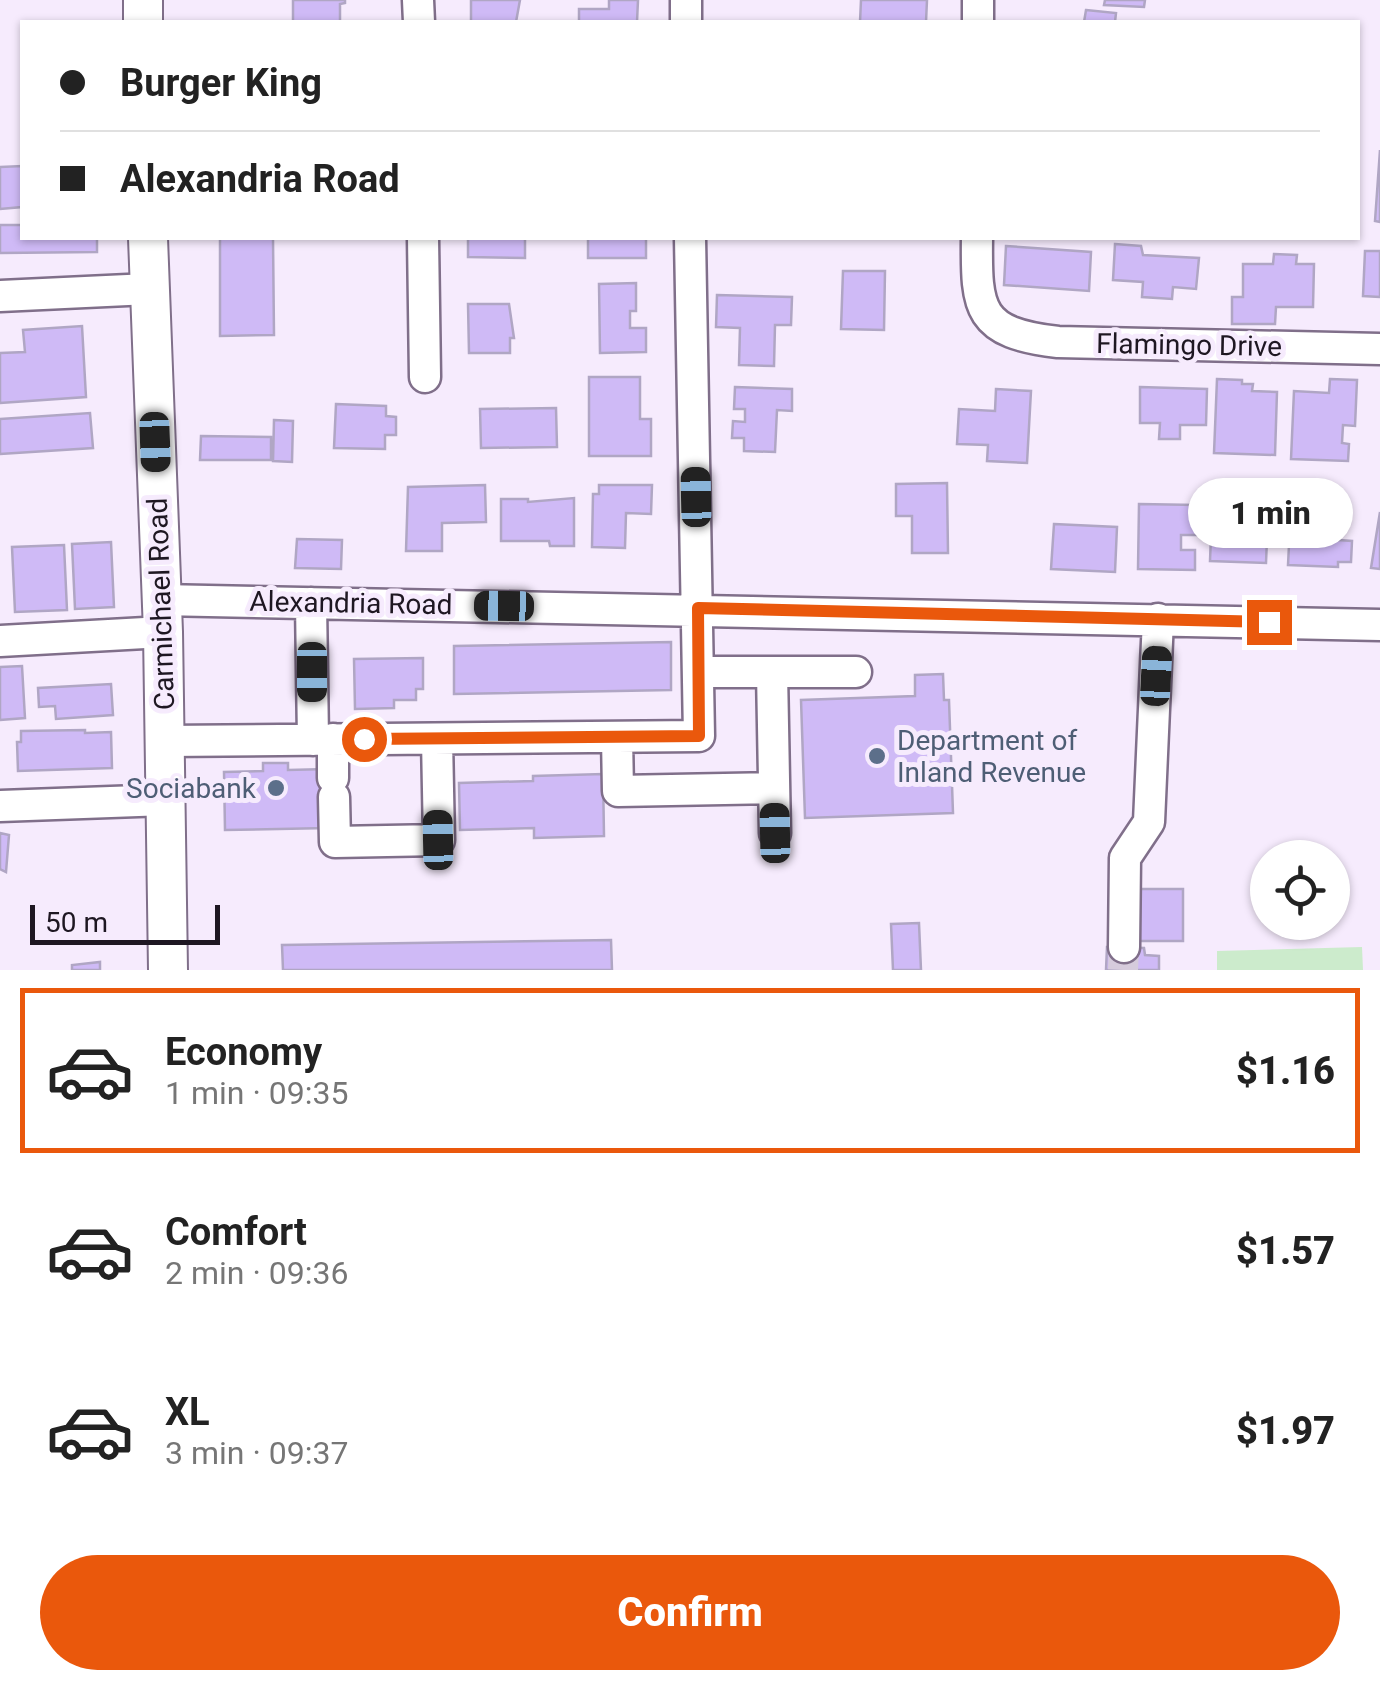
<!DOCTYPE html>
<meta charset="utf-8">
<style>
:root{--surface:#fff;--page:#f6f6f6;--text:#222;--muted:#767676;--line:#e0e0e0;--accent:#ea580c}
body{margin:0;font-family:Roboto,sans-serif;background:var(--page);color:var(--text);height:100vh;display:flex;flex-direction:column;font-size:38px;white-space:nowrap}
*{box-sizing:border-box;margin:0}
p{font-size:32px;color:var(--muted)}
.icon{flex:none;width:55px;height:55px;fill:none;stroke:currentColor;stroke-width:2;stroke-linecap:round;stroke-linejoin:round}
.map{position:relative;height:970px;overflow:hidden}
.side{display:flex;flex-direction:column;background:var(--surface);flex:1}
.side>*{flex:none}
.top-card{position:absolute;left:20px;top:20px;width:1340px;height:220px;border-radius:0px;box-shadow:0 2px 8px #0004;display:grid;align-content:center;height:220px;padding:0 40px;background:var(--surface)}
.controls{position:absolute;left:1250px;top:840px;display:grid;gap:20px}
.controls a{display:grid;place-items:center;width:100px;height:100px;border-radius:50%;background:var(--surface);box-shadow:0 2px 8px #0004;font-size:50px}
.scale{position:absolute;left:30px;bottom:25px;width:190px;box-sizing:border-box;padding-left:10px;border:5px solid #1e1722;border-top:0;font-size:28px;line-height:35px;white-space:nowrap;color:#1e1722;-webkit-text-stroke:8px #f6ebfd;paint-order:stroke}
.end{position:absolute;width:45px;height:45px;margin:-22px;border:12px solid #ea580c;background:#fff;box-shadow:0 0 0 5px #fff}
.from{border-radius:50%}
.bubble{position:absolute;height:70px;border-radius:35px;background:var(--surface);box-shadow:0 2px 8px #0004;font-size:32px;font-weight:800;line-height:70px;text-align:center}
.car{position:absolute;width:30px;height:60px;margin:-30px -15px;border-radius:12px;box-shadow:0 0 8px 2px #0007;background:linear-gradient(#222 24%,#8ab4d8 0 40%,#222 0 76%,#8ab4d8 0 86%,#222 0)}
.top-card b{display:flex;align-items:center;gap:35px;height:95px;font-size:38px}
.top-card b+b{border-top:2px solid var(--line)}
.top-card i{width:25px;height:25px;background:var(--text)}
ul{padding:18px 0 0;list-style:none}
li{display:flex;align-items:center;gap:30px;height:165px;margin:0 20px 15px;padding:0 20px;border:5px solid transparent;border-radius:0px}
li div{flex:1}
li b{display:block;font-size:38px}
li em{font-style:normal;font-weight:800}
li.selected{border-color:var(--accent)}
li>.icon{width:90px;height:90px;stroke-width:1.5}
.button{display:flex;gap:20px;margin-top:auto;padding:20px 40px}
.button a{flex:1;height:115px;border-radius:60px;background:var(--accent);color:#fff;font-size:40px;font-weight:800;line-height:115px;text-align:center}
.map>svg:first-child{display:block}
.green{fill:#ccebcc}
.building{fill:#cfbaf6;stroke:#b0a6c4;stroke-width:2.5}
.lines{fill:none;stroke-linecap:round;stroke-linejoin:round}
.minor-tunnel{stroke:#d6cbdc;stroke-width:30;stroke-dasharray:30 15;stroke-linecap:butt}
.minor-casing{stroke:#806f8a;stroke-width:35}
.major-casing{stroke:#806f8a;stroke-width:42}
.minor{stroke:#fff;stroke-width:30}
.major{stroke:#fff;stroke-width:38}
.route{stroke:#ea580c;stroke-width:12}
.service-dot{fill:#5c6f8a;stroke:#f6ebfd;stroke-width:4}
.labels{text-anchor:middle;dominant-baseline:central;stroke-width:10;stroke-linejoin:round;paint-order:stroke}
.street-label{font-size:28px;fill:#1e1722;stroke:#f6ebfd}
.service-label{font-size:28px;fill:#4e5e75;stroke:#f6ebfd;text-anchor:start}
</style>
<div class="map">
<svg width="1380" height="970" viewBox="0 0 1380 970">
<rect width="100%" height="100%" fill="#f6ebfd"/>
<path class="green" d="M 1362,947 L 1363,970 L 1217,970 L 1217,951 Z"/>
<path class="building" d="M 293,0 L 345,0 L 345,3 L 340,4 L 340,22 L 293,22 Z
M 471,0 L 520,0 L 516,22 L 471,22 Z
M 609,0 L 638,0 L 637,22 L 579,22 L 579,9 L 609,9 Z
M 861,0 L 927,0 L 926,22 L 860,22 Z
M 1105,0 L 1145,0 L 1144,7 L 1104,5 Z
M 1086,10 L 1116,13 L 1115,22 L 1084,22 Z
M 1380,150 L 1380,222 L 1375,221 Z
M 22,166 L 22,207 L 0,209 L 0,167 Z
M 0,225 L 22,225 L 22,238 L 97,238 L 97,252 L 0,253 Z
M 220,238 L 273,238 L 274,335 L 220,336 Z
M 468,238 L 525,238 L 525,258 L 468,257 Z
M 588,238 L 646,238 L 646,258 L 588,258 Z
M 1115,244 L 1141,246 L 1143,255 L 1199,258 L 1196,289 L 1173,287 L 1172,299 L 1142,297 L 1143,282 L 1113,280 Z
M 1006,246 L 1091,252 L 1089,291 L 1004,285 Z
M 1365,251 L 1380,251 L 1380,297 L 1363,296 Z
M 1274,254 L 1297,255 L 1296,264 L 1314,264 L 1313,307 L 1276,307 L 1275,324 L 1232,324 L 1232,297 L 1243,297 L 1243,264 L 1273,264 Z
M 843,271 L 885,271 L 884,330 L 841,329 Z
M 636,283 L 636,311 L 630,311 L 630,328 L 646,328 L 646,352 L 600,353 L 599,284 Z
M 717,295 L 792,297 L 791,325 L 775,325 L 774,366 L 739,365 L 740,328 L 716,327 Z
M 468,304 L 509,304 L 514,338 L 510,338 L 510,353 L 469,353 Z
M 82,326 L 86,397 L 0,403 L 0,353 L 25,352 L 23,330 Z
M 589,377 L 640,377 L 640,419 L 651,419 L 651,456 L 589,456 Z
M 1217,379 L 1242,380 L 1242,384 L 1253,384 L 1252,391 L 1277,392 L 1275,455 L 1214,453 Z
M 1330,379 L 1357,380 L 1355,426 L 1343,425 L 1342,443 L 1349,444 L 1348,461 L 1291,459 L 1294,391 L 1329,393 Z
M 735,387 L 792,389 L 792,411 L 777,410 L 775,452 L 744,451 L 744,438 L 732,438 L 733,421 L 745,422 L 745,409 L 734,409 Z
M 1140,387 L 1207,389 L 1206,425 L 1180,425 L 1180,439 L 1159,439 L 1160,423 L 1140,423 Z
M 996,389 L 1031,391 L 1027,463 L 987,461 L 988,445 L 957,444 L 959,409 L 995,411 Z
M 336,404 L 386,406 L 386,416 L 396,417 L 396,435 L 385,435 L 385,449 L 334,448 Z
M 556,408 L 557,447 L 481,448 L 480,409 Z
M 90,413 L 93,448 L 0,454 L 0,419 Z
M 274,420 L 293,421 L 292,462 L 273,461 Z
M 201,436 L 271,437 L 271,460 L 200,460 Z
M 947,483 L 948,553 L 912,553 L 912,516 L 896,516 L 896,484 Z
M 485,485 L 486,522 L 442,523 L 442,551 L 406,551 L 408,487 Z
M 599,485 L 652,485 L 651,514 L 626,513 L 625,548 L 592,547 L 593,494 L 599,494 Z
M 1238,496 L 1263,497 L 1262,513 L 1275,514 L 1274,540 L 1267,539 L 1266,563 L 1210,561 L 1212,509 L 1238,510 Z
M 574,498 L 574,546 L 550,546 L 549,541 L 501,541 L 501,499 L 528,499 L 528,502 Z
M 1139,504 L 1197,505 L 1197,535 L 1181,535 L 1181,550 L 1195,550 L 1195,570 L 1138,569 Z
M 1291,505 L 1341,508 L 1339,540 L 1352,541 L 1351,562 L 1338,562 L 1338,567 L 1288,565 Z
M 1380,512 L 1380,569 L 1371,568 Z
M 1054,524 L 1117,527 L 1115,572 L 1051,569 Z
M 297,539 L 342,540 L 341,569 L 295,568 Z
M 111,542 L 114,607 L 75,609 L 72,544 Z
M 64,545 L 67,610 L 15,612 L 12,547 Z
M 671,642 L 671,690 L 454,694 L 454,646 Z
M 423,658 L 423,689 L 416,689 L 416,700 L 394,700 L 394,708 L 355,709 L 354,659 Z
M 22,666 L 25,718 L 0,720 L 0,667 Z
M 943,674 L 944,700 L 949,700 L 953,813 L 805,818 L 801,700 L 915,696 L 915,675 Z
M 111,684 L 113,715 L 56,719 L 55,706 L 39,707 L 38,688 Z
M 85,730 L 85,733 L 111,732 L 112,768 L 18,771 L 17,742 L 21,742 L 21,731 Z
M 263,763 L 288,763 L 288,770 L 327,769 L 328,828 L 225,830 L 224,772 L 263,771 Z
M 603,774 L 604,836 L 534,838 L 534,828 L 460,830 L 459,783 L 533,781 L 533,776 Z
M 0,833 L 9,835 L 6,872 L 0,869 Z
M 1138,889 L 1183,889 L 1183,941 L 1138,941 Z
M 919,923 L 921,970 L 893,970 L 891,924 Z
M 611,940 L 612,970 L 283,970 L 282,945 Z
M 1107,947 L 1144,948 L 1145,955 L 1159,956 L 1159,970 L 1106,970 Z
M 100,962 L 100,970 L 72,970 L 72,965 Z"/>
<g class="lines">
<path class="minor-tunnel" d="M 1123,970 L 1124,947"/>
<defs>
<path id="minor" d="M 418,0 L 419,22
M 686,0 L 686,22
M 978,22 L 978,0
M 423,238 L 425,377
M 977,238 C 976,310 978,333 1058,342 L 1380,349
M 0,296 L 149,289
M 161,600 L 1380,625
M 311,603 L 313,740
M 0,641 L 163,632
M 698,672 L 856,672
M 772,672 L 775,833
M 617,737 L 618,791 L 774,788
M 333,739 L 333,778
M 165,741 L 699,736 L 690,238
M 334,797 L 335,842 L 439,840 L 437,739
M 0,806 L 166,800
M 1124,947 L 1125,858 L 1149,822 L 1158,619"/>
<path id="major" d="M 143,0 L 143,22
M 148,238 L 163,632 L 168,970"/>
</defs>
<use href="#minor" class="minor-casing"/>
<use href="#major" class="major-casing"/>
<use href="#minor" class="minor"/>
<use href="#major" class="major"/>
</g>
<g class="lines">
<path class="route" d="M 364,739 L 699,736 L 698,608 L 1269,622"/>
</g>
<g class="service-dot">
<circle cx="877" cy="756" r="10"/>
<circle cx="276" cy="788" r="10"/>
</g>
<g class="labels">
<g class="street-label">
<text transform="translate(1189 345) rotate(1)">Flamingo Drive</text>
<text transform="translate(351 603) rotate(1)">Alexandria Road</text>
<text transform="translate(161 604) rotate(-92)">Carmichael Road</text>
</g>
<g class="service-label">
<text x="897" y="740">Department of<tspan x="897" dy="32">Inland Revenue</tspan></text>
<text x="256" y="788" text-anchor="end">Sociabank</text>
</g>
</g>
</svg>
<div class="controls">
<a><svg class="icon" aria-label="locate" viewBox="0 0 24 24"><circle cx="12" cy="12" r="6"/><path d="M12 2v4M12 18v4M2 12h4M18 12h4"/></svg></a>
</div>
<div class="scale">50 m</div>
<i class="end from" style="left:364px;top:739px"></i>
<i class="end" style="left:1269px;top:622px"></i>
<div class="bubble" style="left:1188px;top:478px;width:165px">1 min</div>
<i class="car" style="left:155px;top:442px;rotate:178deg"></i>
<i class="car" style="left:696px;top:497px;rotate:359deg"></i>
<i class="car" style="left:504px;top:606px;rotate:271deg"></i>
<i class="car" style="left:312px;top:672px;rotate:180deg"></i>
<i class="car" style="left:1156px;top:676px;rotate:3deg"></i>
<i class="car" style="left:775px;top:833px;rotate:359deg"></i>
<i class="car" style="left:438px;top:840px;rotate:359deg"></i>
<div class="top-card">
<b><i class="from"></i>Burger King</b>
<b><i></i>Alexandria Road</b>
</div>
</div>
<section class="side">
<ul>
<li class="selected"><svg class="icon" aria-label="car" viewBox="0 0 24 24"><path d="M5 17H2v-5l4-1 3-4h7l3 4 3 1v5h-3M9 17h6M6 11h13"/><circle cx="7" cy="17" r="2"/><circle cx="17" cy="17" r="2"/></svg><div><b>Economy</b><p>1 min · 09:35</p></div><em>$1.16</em></li>
<li><svg class="icon" aria-label="car" viewBox="0 0 24 24"><path d="M5 17H2v-5l4-1 3-4h7l3 4 3 1v5h-3M9 17h6M6 11h13"/><circle cx="7" cy="17" r="2"/><circle cx="17" cy="17" r="2"/></svg><div><b>Comfort</b><p>2 min · 09:36</p></div><em>$1.57</em></li>
<li><svg class="icon" aria-label="car" viewBox="0 0 24 24"><path d="M5 17H2v-5l4-1 3-4h7l3 4 3 1v5h-3M9 17h6M6 11h13"/><circle cx="7" cy="17" r="2"/><circle cx="17" cy="17" r="2"/></svg><div><b>XL</b><p>3 min · 09:37</p></div><em>$1.97</em></li>
</ul>
<div class="button"><a>Confirm</a></div>
</section>
